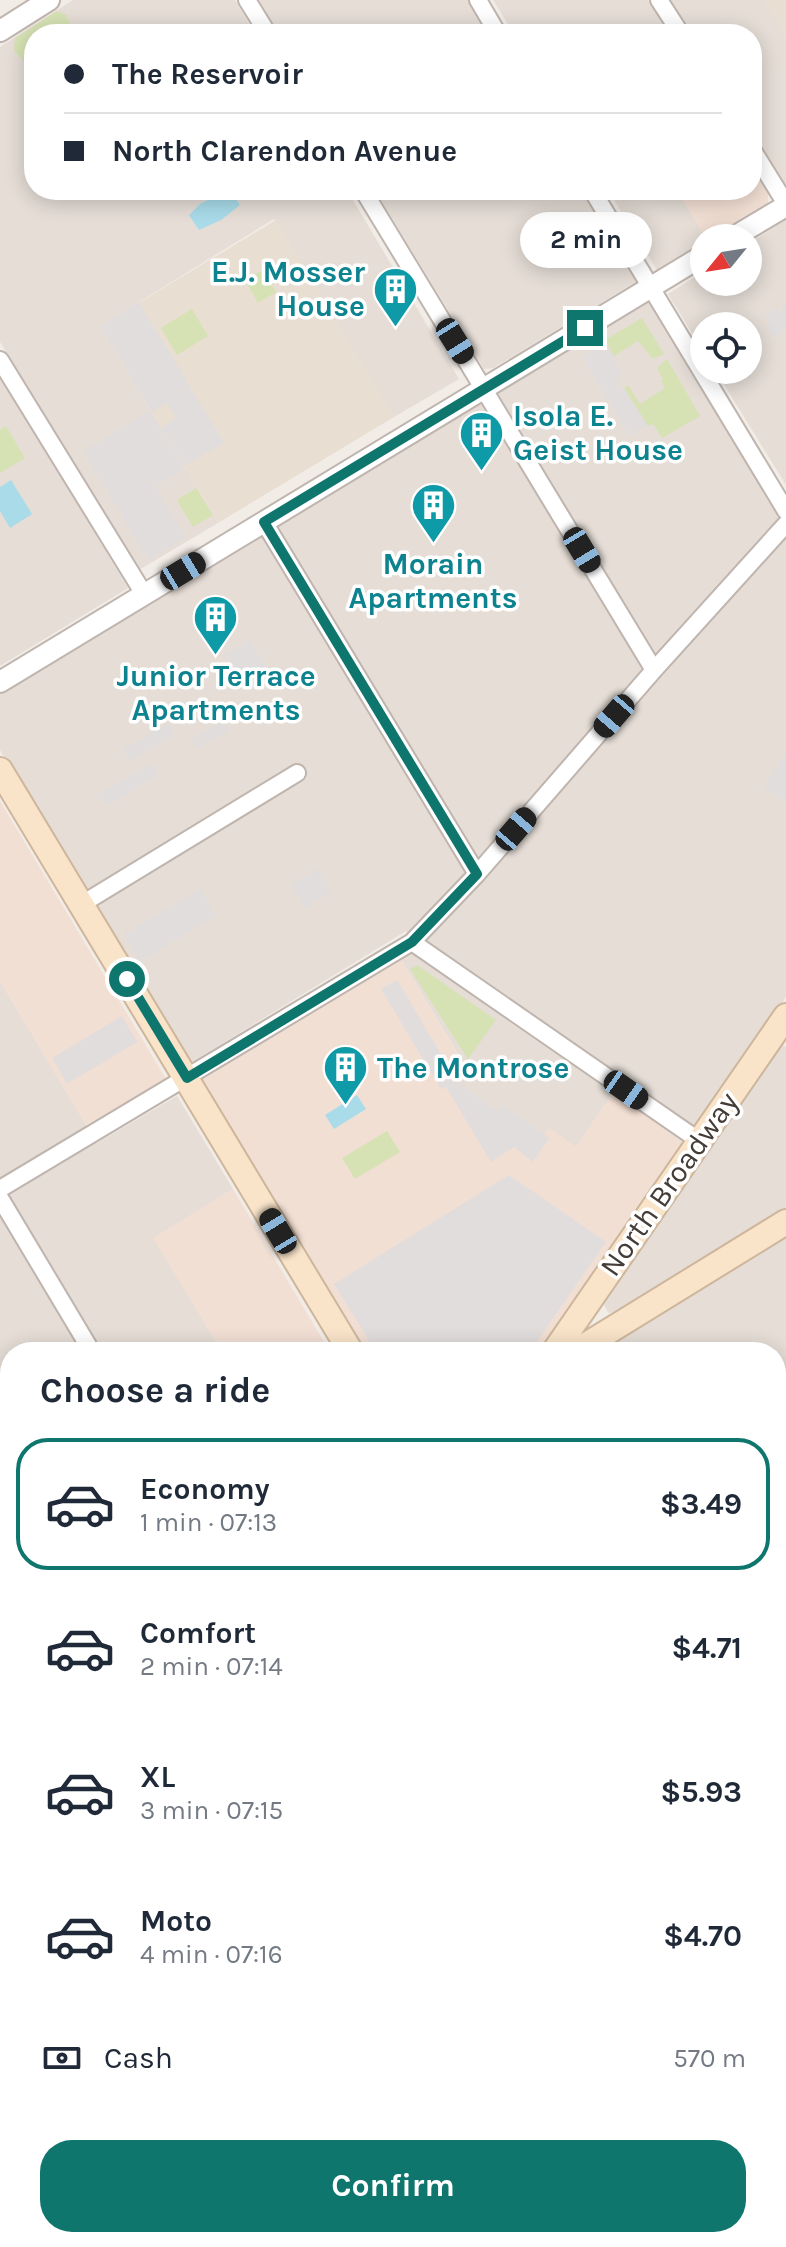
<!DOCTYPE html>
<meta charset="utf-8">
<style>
:root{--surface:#fff;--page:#f2f2f3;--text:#1f2937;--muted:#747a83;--line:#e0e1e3;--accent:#0f766e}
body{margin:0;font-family:Karla,sans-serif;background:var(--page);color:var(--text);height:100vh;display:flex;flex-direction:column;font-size:30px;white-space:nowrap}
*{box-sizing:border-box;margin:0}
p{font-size:26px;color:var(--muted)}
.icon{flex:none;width:44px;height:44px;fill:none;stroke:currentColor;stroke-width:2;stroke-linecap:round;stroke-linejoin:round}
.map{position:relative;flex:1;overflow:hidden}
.drawer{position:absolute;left:0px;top:1342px;width:786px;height:906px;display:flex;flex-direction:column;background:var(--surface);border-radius:32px 32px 0 0;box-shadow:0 4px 20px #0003}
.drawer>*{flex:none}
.hud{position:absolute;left:24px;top:24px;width:738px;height:176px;border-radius:32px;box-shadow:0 4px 20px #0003;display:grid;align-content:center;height:176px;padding:0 40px;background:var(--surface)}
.needle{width:52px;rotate:240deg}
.controls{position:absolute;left:690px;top:224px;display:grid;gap:16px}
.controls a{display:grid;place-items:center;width:72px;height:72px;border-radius:50%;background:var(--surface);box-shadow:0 4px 20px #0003;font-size:40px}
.end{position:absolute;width:36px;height:36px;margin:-18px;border:10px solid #0f766e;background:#fff;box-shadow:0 0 0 4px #fff}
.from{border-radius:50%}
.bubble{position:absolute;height:56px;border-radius:28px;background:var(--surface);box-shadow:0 4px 20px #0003;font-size:26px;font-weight:700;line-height:56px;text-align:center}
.car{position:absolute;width:24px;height:48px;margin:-24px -12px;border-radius:10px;box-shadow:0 0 6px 2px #0007;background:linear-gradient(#222 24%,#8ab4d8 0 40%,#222 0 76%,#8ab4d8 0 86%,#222 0)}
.hud b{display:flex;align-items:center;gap:28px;height:76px;font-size:30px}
.hud b+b{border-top:2px solid var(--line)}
.hud i{width:20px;height:20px;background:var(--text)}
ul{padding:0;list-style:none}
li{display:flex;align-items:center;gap:24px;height:132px;margin:0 16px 12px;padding:0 24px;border:4px solid transparent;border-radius:32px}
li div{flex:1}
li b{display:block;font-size:30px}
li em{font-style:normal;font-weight:700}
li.selected{border-color:var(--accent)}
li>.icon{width:72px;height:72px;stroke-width:1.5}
h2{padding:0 40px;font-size:36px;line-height:96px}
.pay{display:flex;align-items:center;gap:20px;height:88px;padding:0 40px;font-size:30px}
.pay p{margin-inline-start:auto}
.cta{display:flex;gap:16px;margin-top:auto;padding:16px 40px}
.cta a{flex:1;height:92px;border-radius:32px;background:var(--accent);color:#fff;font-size:32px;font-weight:700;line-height:92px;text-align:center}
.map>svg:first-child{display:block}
.residential{fill:#e5ddd6}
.commercial{fill:#f2dfd4}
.education{fill:#e9ded2}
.green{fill:#d6e2b4}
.parking{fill:#e0dddc}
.water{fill:#a9dbe9}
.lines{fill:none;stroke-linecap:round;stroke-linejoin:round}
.minor-casing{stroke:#bfb5ae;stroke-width:20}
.tertiary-casing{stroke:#bfb5ae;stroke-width:24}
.secondary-casing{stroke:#cdb69b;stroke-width:28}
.minor{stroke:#fff;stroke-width:16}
.tertiary{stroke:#fff;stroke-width:20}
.secondary{stroke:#f9e4ca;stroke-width:24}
.rail-casing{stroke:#959595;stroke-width:7}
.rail{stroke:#fff;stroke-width:4;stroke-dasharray:12;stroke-linecap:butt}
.route{stroke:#0f766e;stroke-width:10}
.labels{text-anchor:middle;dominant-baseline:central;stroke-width:7;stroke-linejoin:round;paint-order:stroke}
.culture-label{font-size:30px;font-weight:bold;fill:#0d838f;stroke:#fff;text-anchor:start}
.street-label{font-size:30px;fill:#443c37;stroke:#fff}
</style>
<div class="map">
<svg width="786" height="2247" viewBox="0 0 786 2247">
<rect width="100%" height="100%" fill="#f2ece7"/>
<path class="residential" d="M 73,0 L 235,0 L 255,34 L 34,34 L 34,190 L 347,190 L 459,379 L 394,417 L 274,219 L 100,326 L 218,523 L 139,570 L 0,342 L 0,47 Z
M 259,0 L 469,0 L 490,34 L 279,34 Z
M 493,0 L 648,0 L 669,34 L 514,34 Z
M 669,0 L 764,0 L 786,36 L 786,187 L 752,134 L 752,34 L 690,34 Z
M 375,190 L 583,190 L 637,281 L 493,368 L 484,369 Z
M 608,190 L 677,190 L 706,238 L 704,241 L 657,270 Z
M 786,220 L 786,485 L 715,370 L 748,370 L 748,326 L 704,326 L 704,353 L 668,294 L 704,271 L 704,282 L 748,282 L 748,244 Z
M 647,298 L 786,530 L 786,997 L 694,1130 L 406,931 L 187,1065 L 0,750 L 0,692 Z
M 0,376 L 128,588 L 0,666 Z
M 413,952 L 614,1092 L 576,1147 L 549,1129 L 544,1135 L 503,1105 L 497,1113 L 456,1081 L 461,1059 L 401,959 Z
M 0,981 L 97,1143 L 177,1096 L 233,1189 L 154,1238 L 222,1352 L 10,1352 L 10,1534 L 0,1540 Z
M 779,1042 L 786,1047 L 786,1207 L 614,1312 L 608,1313 L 604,1304 Z
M 786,1238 L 786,1544 L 776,1550 L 776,1352 L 597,1352 Z
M 786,1569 L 786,1699 L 776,1705 L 776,1575 Z
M 10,1685 L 10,2003 L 0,2009 L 0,1690 Z
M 776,2092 L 786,2109 L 786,2247 L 519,2247 L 513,2238 L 776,2238 Z"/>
<path class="commercial" d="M 752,169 L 768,194 L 768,203 L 706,238 L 677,190 L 752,190 Z
M 0,801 L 166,1079 L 86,1125 L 0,981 Z
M 401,959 L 461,1060 L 457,1081 L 497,1112 L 503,1105 L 544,1135 L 549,1128 L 576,1147 L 614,1092 L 685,1144 L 541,1352 L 358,1352 L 197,1083 Z
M 233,1189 L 330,1352 L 222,1352 L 153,1238 Z
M 10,1534 L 10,1685 L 0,1690 L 0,1540 Z
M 10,2003 L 10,2106 L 0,2121 L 0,2009 Z
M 10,2188 L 10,2238 L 74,2238 L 82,2247 L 0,2247 L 0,2203 Z"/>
<path class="education" d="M 764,0 L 786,0 L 786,36 Z
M 276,220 L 394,417 L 218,523 L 100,326 Z
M 217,2238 L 513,2238 L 519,2247 L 220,2247 L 215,2242 Z"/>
<path class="green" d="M 57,11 L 66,15 L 75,34 L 34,34 L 34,66 L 28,67 L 14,50 L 15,38 Z
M 263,270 L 276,292 L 258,303 L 245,280 Z
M 192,309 L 208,336 L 177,355 L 161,328 Z
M 642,318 L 664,354 L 653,359 L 638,341 L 614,356 L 605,340 Z
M 667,359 L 700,416 L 662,438 L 653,424 L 648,426 L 624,388 L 628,385 L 640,404 L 665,388 L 661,381 L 663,379 L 657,368 Z
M 6,426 L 25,458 L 0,473 L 0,430 Z
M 196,488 L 213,515 L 193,527 L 177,500 Z
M 417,965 L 496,1020 L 468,1059 L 410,969 Z
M 387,1131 L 400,1152 L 355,1179 L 342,1158 Z
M 786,1699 L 786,2038 L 776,2021 L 776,1705 Z
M 10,1961 L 10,2003 L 0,2009 L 0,1966 Z
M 217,2238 L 257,2238 L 267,2247 L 220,2247 L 215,2242 Z"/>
<path class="parking" d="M 139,302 L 224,443 L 184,466 L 161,428 L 176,418 L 167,403 L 152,412 L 100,326 Z
M 786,302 L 786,330 L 773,338 L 766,325 L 770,323 L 765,315 L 776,308 L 780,313 L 785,310 L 782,305 Z
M 606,342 L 623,376 L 616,381 L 621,389 L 624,388 L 647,425 L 630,436 L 582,357 Z
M 149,411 L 184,468 L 155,486 L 186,537 L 149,560 L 83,452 Z
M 249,640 L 269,673 L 246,688 L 234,670 L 236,668 L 234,664 L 232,664 L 225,654 Z
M 223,720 L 229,730 L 197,749 L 191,739 Z
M 168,723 L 175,735 L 130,761 L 123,750 Z
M 786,753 L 786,803 L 764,786 Z
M 151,764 L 158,775 L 108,805 L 105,800 L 100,802 L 96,796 Z
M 317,869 L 331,892 L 304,908 L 290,885 Z
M 200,889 L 216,915 L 141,961 L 124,935 Z
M 397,980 L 457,1081 L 497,1112 L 503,1105 L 549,1138 L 533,1162 L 514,1147 L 491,1162 L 446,1087 L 441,1089 L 381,989 Z
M 122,1016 L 137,1042 L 67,1084 L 52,1058 Z
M 509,1175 L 606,1242 L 535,1344 L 522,1352 L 376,1352 L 334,1284 Z
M 786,1416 L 786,1453 L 779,1457 L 776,1453 L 776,1422 Z
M 776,1649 L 786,1665 L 786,1679 L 776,1685 Z
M 10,2003 L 10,2056 L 0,2050 L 0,2009 Z
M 38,2238 L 74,2238 L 82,2247 L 32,2247 Z
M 117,2238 L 217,2238 L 214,2247 L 125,2247 Z"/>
<path class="water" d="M 226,190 L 230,190 L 240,205 L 221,220 L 199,230 L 189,215 L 200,204 Z
M 11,480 L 32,514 L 10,528 L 0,511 L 0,487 Z
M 357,1095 L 366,1109 L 334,1129 L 325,1115 Z"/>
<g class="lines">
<defs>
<path id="minor" d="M 247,0 L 268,34
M 478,0 L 498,34
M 659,0 L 681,34
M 752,149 L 786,204
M 363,190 L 654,670
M 592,190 L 786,511
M 0,360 L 144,594
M 264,522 L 477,874
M 82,904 L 297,773
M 412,942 L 698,1140
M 0,1189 L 412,942 L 477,874 L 654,670 L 786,524
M 0,1198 L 92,1352
M 776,1564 L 786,1558
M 0,1625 L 10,1642
M 523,2238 L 529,2247
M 769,2247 L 786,2237"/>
<path id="tertiary" d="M 0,31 L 49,0
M 732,238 L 786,206
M 0,682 L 704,255"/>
<path id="secondary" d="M 0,770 L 351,1352
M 554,1352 L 786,1016
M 575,1352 L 786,1222
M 0,1691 L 10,1685
M 776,2065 L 786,2081
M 0,2161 L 10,2146"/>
</defs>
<use href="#minor" class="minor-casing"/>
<use href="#tertiary" class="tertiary-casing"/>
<use href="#secondary" class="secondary-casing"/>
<use href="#minor" class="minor"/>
<use href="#tertiary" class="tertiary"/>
<use href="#secondary" class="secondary"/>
<defs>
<path id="rail" d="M 776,1690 L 786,1684
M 776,1709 L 786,1703
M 89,2247 L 98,2238
M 134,2247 L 143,2238
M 167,2247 L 177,2238"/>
</defs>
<use href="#rail" class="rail-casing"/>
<use href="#rail" class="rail"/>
</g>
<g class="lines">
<path class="route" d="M 127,979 L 187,1078 L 412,942 L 477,874 L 264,522 L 585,328"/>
</g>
<defs>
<symbol id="building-pin" viewBox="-11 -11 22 30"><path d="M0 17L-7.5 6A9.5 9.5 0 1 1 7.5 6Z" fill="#0f9aa8" stroke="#fff"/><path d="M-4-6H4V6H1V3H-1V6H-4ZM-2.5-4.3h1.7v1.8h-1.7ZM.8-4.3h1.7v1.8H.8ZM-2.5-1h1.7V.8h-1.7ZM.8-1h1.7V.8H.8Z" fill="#fff"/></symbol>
</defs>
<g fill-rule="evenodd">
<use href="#building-pin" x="370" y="264" width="51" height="69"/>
<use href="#building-pin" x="456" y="408" width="51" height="69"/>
<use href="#building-pin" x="408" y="480" width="51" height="69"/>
<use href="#building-pin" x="190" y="592" width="51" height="69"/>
<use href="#building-pin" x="320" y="1042" width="51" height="69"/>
</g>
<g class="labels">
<g class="culture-label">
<text x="365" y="272" text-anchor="end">E.J. Mosser<tspan x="365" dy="34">House</tspan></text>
<text x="513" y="416">Isola E.<tspan x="513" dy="34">Geist House</tspan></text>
<text x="433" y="564" text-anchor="middle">Morain<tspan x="433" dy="34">Apartments</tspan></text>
<text x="216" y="676" text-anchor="middle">Junior Terrace<tspan x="216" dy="34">Apartments</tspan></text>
<text x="377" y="1068">The Montrose</text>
</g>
<g class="street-label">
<text transform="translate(669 1184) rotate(-55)">North Broadway</text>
</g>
</g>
</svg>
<div class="controls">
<a><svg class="needle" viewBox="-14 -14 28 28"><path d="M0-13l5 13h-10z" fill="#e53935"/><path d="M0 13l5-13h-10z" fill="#747a83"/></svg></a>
<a><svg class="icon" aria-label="locate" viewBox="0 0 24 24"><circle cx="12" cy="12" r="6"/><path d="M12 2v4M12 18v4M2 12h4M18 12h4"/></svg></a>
</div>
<i class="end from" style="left:127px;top:979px"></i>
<i class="end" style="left:585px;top:328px"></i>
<div class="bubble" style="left:520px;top:212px;width:132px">2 min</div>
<i class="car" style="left:455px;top:341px;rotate:148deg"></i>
<i class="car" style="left:582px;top:550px;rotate:149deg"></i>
<i class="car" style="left:183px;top:571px;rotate:59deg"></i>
<i class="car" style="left:614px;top:716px;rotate:221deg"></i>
<i class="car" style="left:516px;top:829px;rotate:41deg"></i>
<i class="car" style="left:626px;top:1090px;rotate:125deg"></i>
<i class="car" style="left:278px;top:1231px;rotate:329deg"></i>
<div class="hud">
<b><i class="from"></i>The Reservoir</b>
<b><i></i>North Clarendon Avenue</b>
</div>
<section class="drawer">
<h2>Choose a ride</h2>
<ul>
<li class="selected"><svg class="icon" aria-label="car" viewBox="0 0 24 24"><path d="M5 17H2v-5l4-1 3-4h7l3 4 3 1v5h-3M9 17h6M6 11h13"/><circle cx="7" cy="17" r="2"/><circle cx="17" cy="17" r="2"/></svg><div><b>Economy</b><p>1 min · 07:13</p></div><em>$3.49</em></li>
<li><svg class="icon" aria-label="car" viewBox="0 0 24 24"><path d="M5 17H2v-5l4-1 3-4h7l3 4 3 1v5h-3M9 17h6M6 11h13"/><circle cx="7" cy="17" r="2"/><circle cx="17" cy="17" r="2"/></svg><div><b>Comfort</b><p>2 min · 07:14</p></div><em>$4.71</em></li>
<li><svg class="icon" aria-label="car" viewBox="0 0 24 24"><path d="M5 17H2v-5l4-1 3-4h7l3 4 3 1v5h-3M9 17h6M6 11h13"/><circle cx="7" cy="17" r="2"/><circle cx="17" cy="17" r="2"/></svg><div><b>XL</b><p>3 min · 07:15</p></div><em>$5.93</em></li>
<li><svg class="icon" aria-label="car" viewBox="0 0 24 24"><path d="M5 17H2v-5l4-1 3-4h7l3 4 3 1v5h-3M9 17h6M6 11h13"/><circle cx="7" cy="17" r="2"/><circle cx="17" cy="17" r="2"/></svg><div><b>Moto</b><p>4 min · 07:16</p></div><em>$4.70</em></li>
</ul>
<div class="pay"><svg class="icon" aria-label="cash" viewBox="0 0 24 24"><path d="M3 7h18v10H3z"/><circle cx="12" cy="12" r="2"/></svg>Cash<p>570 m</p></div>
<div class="cta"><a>Confirm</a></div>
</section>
</div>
